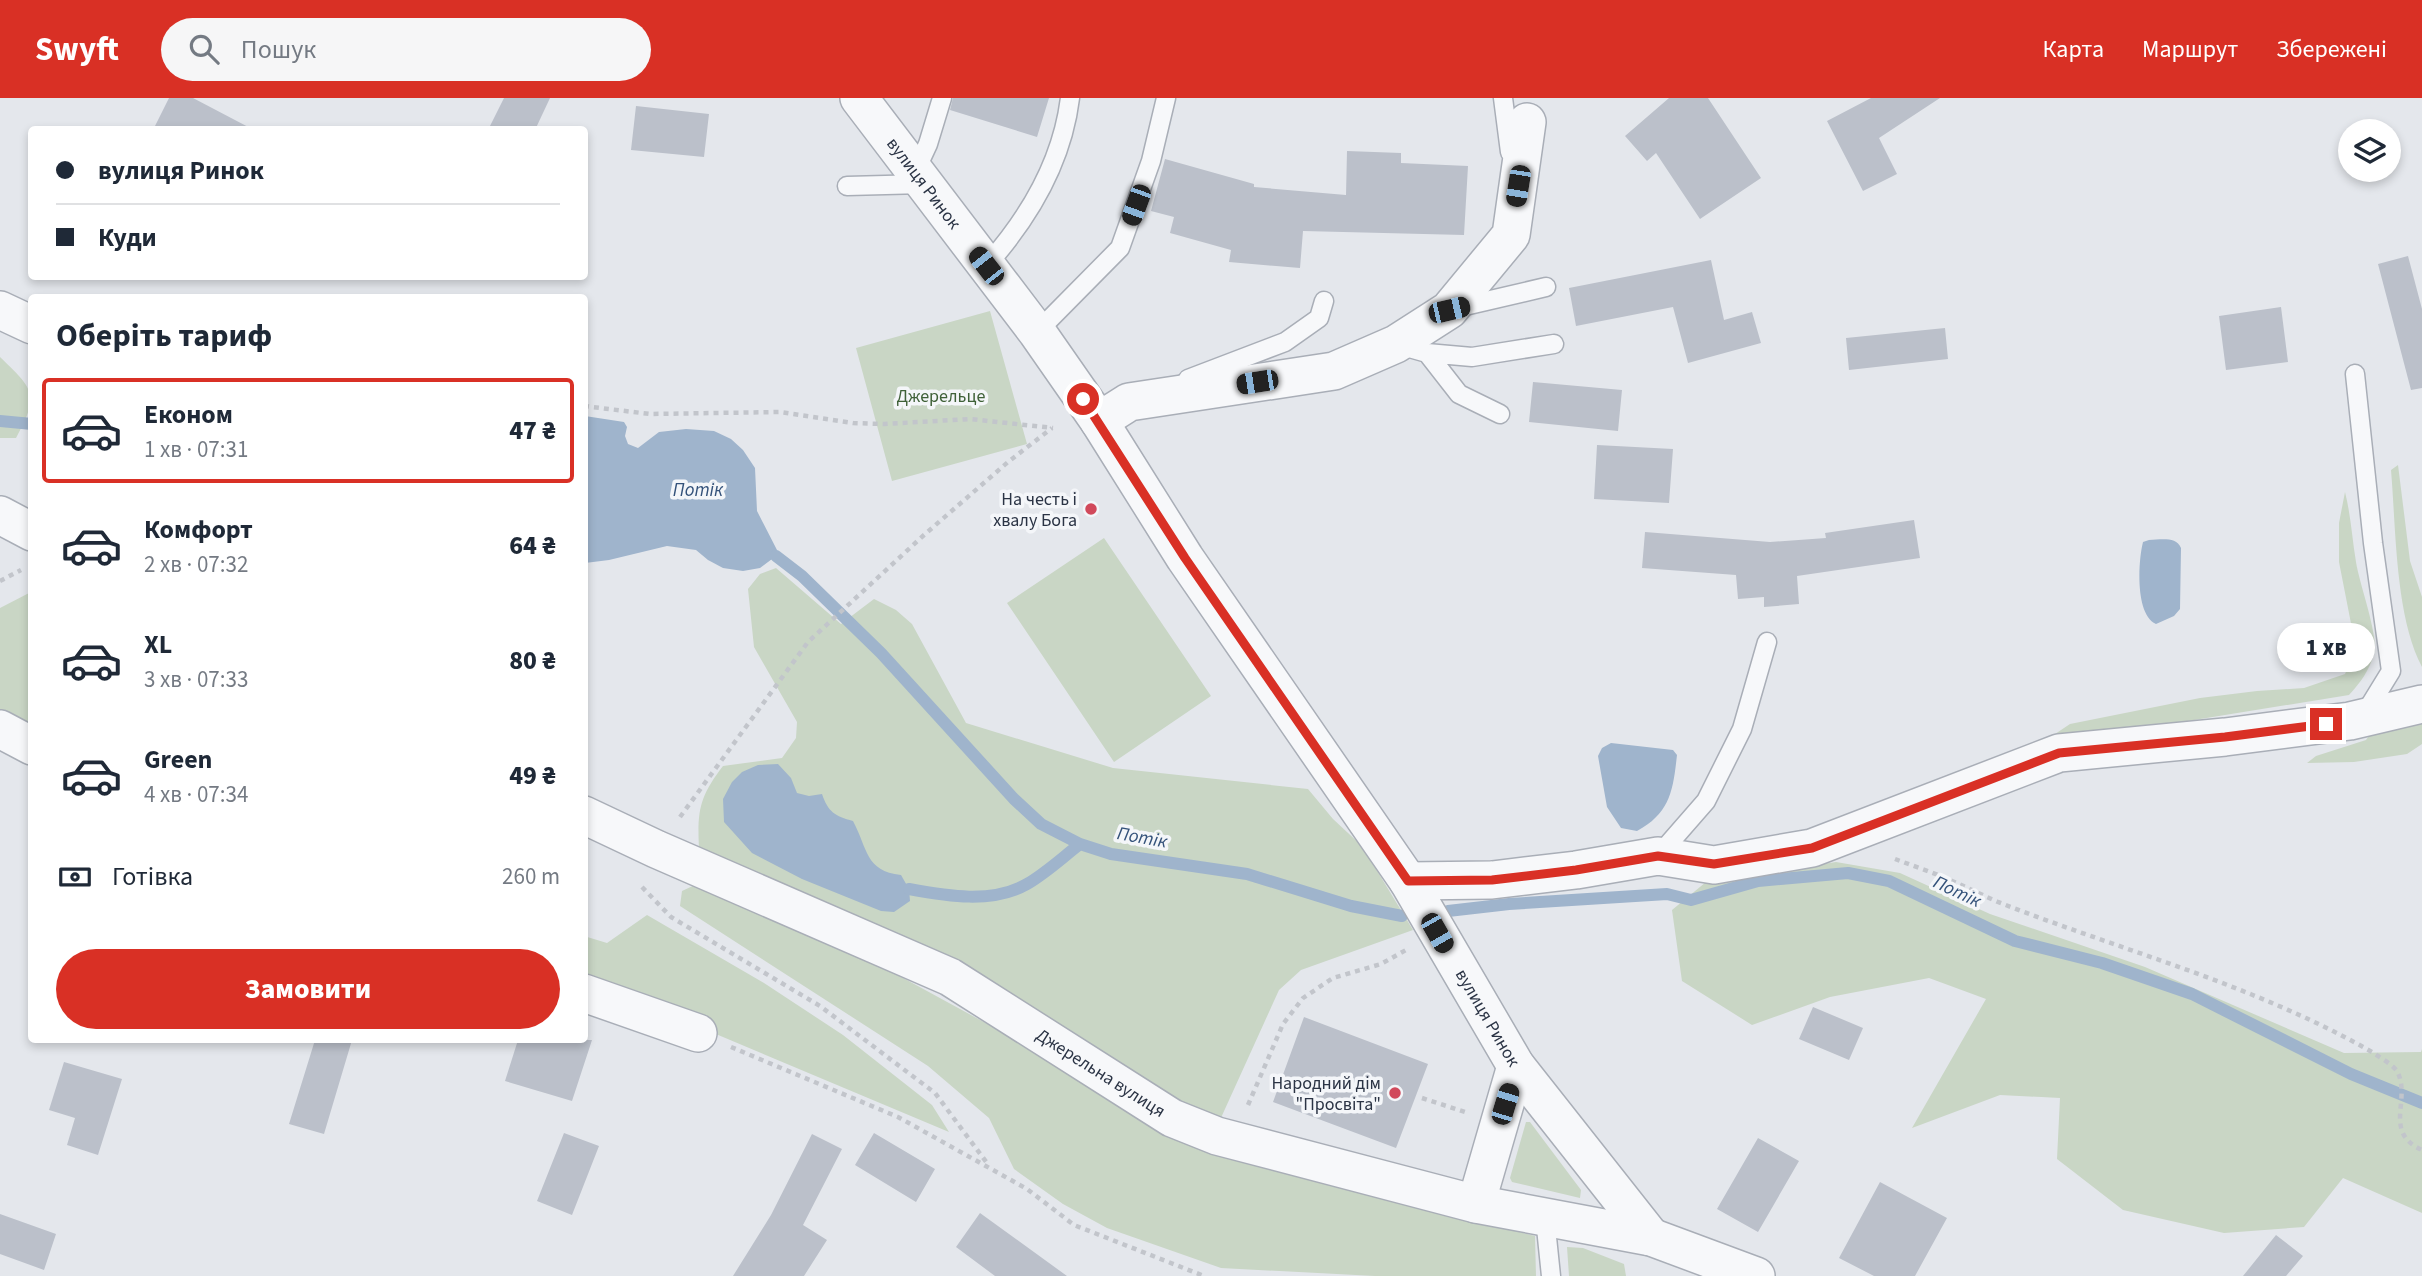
<!DOCTYPE html>
<html lang="uk">
<meta charset="utf-8">
<style>
:root{--surface:#fff;--page:#f6f6f7;--text:#1f2937;--muted:#747a83;--line:#e0e1e3;--accent:#d93025}
body{margin:0;font-family:"Source Sans 3",sans-serif;background:var(--page);color:var(--text);height:100vh;display:flex;flex-direction:column;font-size:26px;white-space:nowrap}
*{box-sizing:border-box;margin:0}
p{font-size:23px;color:var(--muted)}
.icon{flex:none;width:38px;height:38px;fill:none;stroke:currentColor;stroke-width:2;stroke-linecap:round;stroke-linejoin:round}
.map{position:relative;flex:1;overflow:hidden}
.drawer{position:absolute;left:28px;top:196px;width:560px;height:749px;display:flex;flex-direction:column;background:var(--surface);border-radius:7px;box-shadow:0 4px 10px #0003}
.drawer>*{flex:none}
.top-card{position:absolute;left:28px;top:28px;width:560px;height:154px;border-radius:7px;box-shadow:0 4px 10px #0003;display:grid;align-content:center;height:154px;padding:0 28px;background:var(--surface)}
.fabs{position:absolute;left:2338px;top:21px;display:grid;gap:14px}
.fabs a{display:grid;place-items:center;width:63px;height:63px;border-radius:50%;background:var(--surface);box-shadow:0 4px 10px #0003;font-size:35px}
.end{position:absolute;width:32px;height:32px;margin:-16px;border:9px solid #d93025;background:#fff;box-shadow:0 0 0 4px #fff}
.from{border-radius:50%}
.bubble{position:absolute;height:49px;border-radius:24px;background:var(--surface);box-shadow:0 4px 10px #0003;font-size:23px;font-weight:800;line-height:49px;text-align:center}
.car{position:absolute;width:21px;height:42px;margin:-21px -10px;border-radius:9px;box-shadow:0 0 5px 2px #0007;background:linear-gradient(#222 24%,#8ab4d8 0 40%,#222 0 76%,#8ab4d8 0 86%,#222 0)}
.top-card b{display:flex;align-items:center;gap:24px;height:66px;font-size:26px}
.top-card b+b{border-top:2px solid var(--line)}
.top-card i{width:18px;height:18px;background:var(--text)}
ul{padding:0;list-style:none}
li{display:flex;align-items:center;gap:21px;height:105px;margin:0 14px 10px;padding:0 14px;border:4px solid transparent;border-radius:7px}
li div{flex:1}
li b{display:block;font-size:26px}
li em{font-style:normal;font-weight:800}
li.on{border-color:var(--accent)}
li>.icon{width:63px;height:63px;stroke-width:1.5}
h2{padding:0 28px;font-size:32px;line-height:84px}
.pay{display:flex;align-items:center;gap:18px;height:77px;padding:0 28px;font-size:26px}
.pay p{margin-inline-start:auto}
.action{display:flex;gap:14px;margin-top:auto;padding:14px 28px}
.action a{flex:1;height:80px;border-radius:42px;background:var(--accent);color:#fff;font-size:28px;font-weight:800;line-height:80px;text-align:center}
header{display:flex;align-items:center;gap:42px;box-sizing:border-box;height:98px;padding:0 35px;background:var(--accent);color:#fff}
header strong{font-size:33px}
nav{display:flex;gap:38px;margin-inline-start:auto;font-size:24px}
.search{width:490px;height:63px;background:var(--page);display:flex;align-items:center;gap:18px;box-sizing:border-box;padding:0 24px;border-radius:38px;color:var(--muted);font-size:26px}
.map>svg:first-child{display:block}
.green{fill:#c9d6c5}
.water{fill:#9fb4cc}
.lines{fill:none;stroke-linecap:round;stroke-linejoin:round}
.stream{stroke:#9fb4cc;stroke-width:12}
.building{fill:#bbc0ca}
.service-casing{stroke:#a9aeb7;stroke-width:21}
.minor-casing{stroke:#a9aeb7;stroke-width:40}
.path{stroke:#c2c5cb;stroke-width:4.5;stroke-dasharray:5 5;stroke-linecap:butt}
.service{stroke:#f7f8fa;stroke-width:18}
.minor{stroke:#f7f8fa;stroke-width:37}
.route{stroke:#d93025;stroke-width:9}
.poi-dot{fill:#d1495b;stroke:#f4f6f9;stroke-width:2.5}
.labels{text-anchor:middle;dominant-baseline:central;stroke-width:7;stroke-linejoin:round;paint-order:stroke}
.street-label{font-size:18px;fill:#2b3445;stroke:#f4f6f9}
.park-label{font-size:18px;fill:#3f6138;stroke:#f4f6f9}
.poi-label{font-size:18px;fill:#2b3445;stroke:#f4f6f9;text-anchor:end}
.water-label{font-size:19px;font-style:italic;fill:#34527a;stroke:#f4f6f9}
</style>
<header>
<strong>Swyft</strong>
<div class="search"><svg class="icon" aria-label="search" viewBox="0 0 24 24"><circle cx="10" cy="10" r="6"/><path d="M15 15l6 6"/></svg>Пошук</div>
<nav><a>Карта</a><a>Маршрут</a><a>Збережені</a></nav>
</header>
<div class="map">
<svg width="2422" height="1178" viewBox="0 0 2422 1178">
<rect width="100%" height="100%" fill="#e4e7ec"/>
<path class="green" d="M 990,213 L 1027,346 L 892,383 L 856,250 Z
M 0,259 C 34,292 40,296 16,340 L 0,340 Z
M 2398,367 L 2410,463 L 2422,499 L 2422,569 C 2395,518 2396,430 2391,372 Z
M 2345,394 C 2351,418 2352,440 2356,464 C 2359,485 2379,538 2374,555 C 2370,572 2360,585 2349,597 L 2188,623 L 2075,635 L 2040,646 L 2070,626 L 2200,600 L 2257,593 L 2304,590 L 2345,576 L 2356,551 L 2339,464 L 2339,425 Z
M 1104,440 L 1211,598 L 1114,664 L 1007,505 Z
M 776,470 L 841,526 L 874,501 L 896,512 L 912,526 L 966,625 L 1113,670 L 1308,691 L 1333,721 L 1362,748 L 1413,832 L 1301,872 L 1279,892 L 1220,1022 L 1197,1014 L 699,750 C 697,712 700,698 723,668 L 782,660 L 796,640 L 797,624 L 754,549 L 748,491 L 760,476 Z
M 31,494 L 31,632 L 0,611 L 0,510 Z
M 2422,620 L 2422,646 L 2407,656 L 2354,664 L 2307,665 L 2316,658 L 2366,642 L 2371,635 Z
M 1836,764 L 1900,775 L 1990,816 L 2145,869 L 2344,955 L 2421,954 L 2422,951 L 2422,1115 L 2343,1080 L 2304,1129 L 2224,1135 L 2123,1112 L 2057,1061 L 2060,1000 L 2000,997 L 1912,1030 L 1986,901 L 1929,880 L 1830,899 L 1752,927 L 1682,883 L 1672,812 L 1706,784 Z
M 697,786 L 839,845 L 993,929 L 1157,1032 L 1259,1067 L 1535,1138 L 1536,1178 L 1375,1178 L 1221,1170 L 1107,1130 L 1063,1106 L 1014,1071 L 989,1020 L 928,968 L 680,808 L 682,793 Z
M 647,817 L 764,885 L 843,937 L 932,1007 L 949,1034 L 585,881 L 584,838 L 607,845 Z
M 1526,1024 L 1530,1024 L 1581,1092 L 1580,1100 L 1512,1084 L 1510,1080 Z
M 1567,1149 L 1583,1150 L 1624,1166 L 1626,1178 L 1569,1178 Z"/>
<path class="water" d="M 585,318 L 624,324 L 627,329 L 625,338 L 628,346 L 638,350 L 659,334 L 686,331 L 714,333 L 731,341 L 743,352 L 755,370 L 757,413 L 777,452 L 776,458 L 760,470 L 743,473 L 723,470 L 708,462 L 696,452 L 667,448 L 609,462 L 585,465 Z
M 2149,442 C 2160,442 2176,438 2181,450 L 2180,511 L 2174,518 L 2156,526 C 2135,517 2138,464 2143,444 Z
M 1611,645 L 1673,652 L 1677,657 C 1673,693 1670,715 1637,733 L 1621,730 L 1607,709 L 1598,658 L 1602,650 Z
M 778,666 L 791,680 L 797,695 L 809,698 L 822,696 C 828,714 835,718 853,723 C 868,751 865,773 901,777 L 909,791 L 910,803 L 894,814 L 881,813 L 802,781 L 752,755 L 724,724 L 723,701 L 732,684 L 742,674 L 758,667 Z"/>
<g class="lines">
<path class="stream" d="M 0,323 L 32,326
M 776,458 L 802,478 L 881,555 L 1014,701 L 1041,726 L 1080,746 L 1111,756 L 1247,776 L 1351,808 L 1402,818
M 909,791 C 947,798 992,806 1027,786 C 1046,775 1063,759 1080,746
M 1448,813 L 1509,806 L 1667,796 L 1691,802 L 1758,783 L 1848,775 L 1889,783 L 2015,843 L 2102,865 L 2192,896 L 2351,976 L 2422,1005"/>
</g>
<path class="building" d="M 169,0 L 193,0 L 254,32 L 153,32 Z
M 504,0 L 550,0 L 535,32 L 488,32 Z
M 953,0 L 1049,0 L 1037,39 L 950,12 Z
M 1669,0 L 1708,0 L 1761,80 L 1700,121 L 1656,55 L 1647,63 L 1625,38 Z
M 1871,0 L 1940,0 L 1879,40 L 1897,76 L 1863,93 L 1827,23 Z
M 636,8 L 709,16 L 704,59 L 631,52 Z
M 1347,53 L 1401,55 L 1401,65 L 1468,68 L 1464,137 L 1303,133 L 1300,170 L 1229,164 L 1231,152 L 1170,135 L 1174,119 L 1151,113 L 1165,61 L 1254,86 L 1254,89 L 1346,97 Z
M 2408,158 L 2422,211 L 2422,290 L 2411,292 L 2378,166 Z
M 1711,162 L 1724,222 L 1752,214 L 1761,245 L 1688,265 L 1673,209 L 1576,228 L 1569,190 Z
M 2281,209 L 2288,264 L 2226,272 L 2219,218 Z
M 1945,230 L 1948,261 L 1849,272 L 1846,240 Z
M 1533,284 L 1622,292 L 1618,333 L 1529,324 Z
M 1597,347 L 1673,351 L 1669,405 L 1594,401 Z
M 1914,422 L 1920,460 L 1797,478 L 1799,506 L 1764,509 L 1764,499 L 1738,501 L 1736,477 L 1642,470 L 1645,434 L 1770,444 L 1826,440 L 1825,435 Z
M 1813,909 L 1863,930 L 1849,962 L 1799,941 Z
M 1304,919 L 1428,966 L 1396,1050 L 1273,1004 Z
M 315,942 L 352,942 L 324,1036 L 289,1026 Z
M 518,942 L 592,942 L 572,1003 L 505,983 Z
M 64,964 L 122,981 L 98,1057 L 67,1047 L 75,1020 L 49,1012 Z
M 564,1035 L 599,1048 L 572,1117 L 537,1103 Z
M 874,1035 L 935,1071 L 916,1104 L 855,1067 Z
M 812,1036 L 842,1051 L 803,1127 L 827,1142 L 804,1178 L 733,1178 L 771,1117 Z
M 1758,1040 L 1799,1063 L 1758,1134 L 1717,1111 Z
M 1880,1084 L 1947,1120 L 1915,1178 L 1874,1178 L 1839,1160 Z
M 980,1115 L 1067,1178 L 995,1178 L 956,1149 Z
M 0,1116 L 56,1136 L 44,1172 L 0,1156 Z
M 2276,1137 L 2303,1158 L 2286,1178 L 2243,1178 Z"/>
<g class="lines">
<defs>
<path id="service" d="M 1503,0 L 1510,54
M 915,74 L 928,46 L 942,0
M 847,88 L 924,86
M 986,168 C 1029,120 1062,65 1070,0
M 1456,210 L 1546,189
M 1037,234 L 1120,150 L 1151,63 L 1166,0
M 1399,247 L 1427,255 L 1472,259 L 1554,246
M 1427,255 L 1459,296 L 1500,316
M 2355,276 L 2373,445 L 2391,573 L 2364,617
M 1188,281 L 1285,244 L 1319,220 L 1324,203
M 1658,758 L 1706,703 L 1742,631 L 1767,544
M 1545,1120 L 1551,1178"/>
<g id="minor">
<path id="s1" d="M 859,0 L 1037,234 L 1099,323 L 1185,460 L 1408,783 L 1516,968 L 1651,1139"/>
<path d="M 0,212 L 32,227"/>
<path d="M 1099,323 L 1129,304 L 1334,273 L 1396,246 L 1449,212 L 1511,137 L 1527,24"/>
<path d="M 0,417 L 32,434"/>
<path d="M 0,631 L 32,648"/>
<path id="s2" d="M 584,717 L 656,751 L 950,879 L 1172,1020 L 1217,1038 L 1476,1106 L 1651,1139 L 1756,1178"/>
<path d="M 1408,783 L 1492,782 L 1576,772 L 1658,758 L 1714,767 L 1812,750 L 2059,655 L 2225,639 L 2350,623 L 2422,606"/>
<path d="M 584,895 L 698,935"/>
<path d="M 1476,1106 L 1516,968"/>
</g>
</defs>
<use href="#service" class="service-casing"/>
<use href="#minor" class="minor-casing"/>
<path class="path" d="M 584,308 L 650,316 L 780,314 L 853,325 L 884,326 L 970,321 L 1053,330
M 0,483 L 21,472
M 680,719 L 808,544 L 924,437 L 1008,364 L 1052,330
M 1895,761 C 1913,768 1932,774 1950,782 C 1966,789 1982,797 1998,804 C 2123,853 2255,887 2372,954 C 2379,959 2392,966 2397,973 C 2412,1001 2382,1034 2422,1052
M 642,789 L 671,819 L 820,908 L 935,995 L 987,1065
M 731,949 L 898,1019 L 1027,1091 L 1074,1127 L 1204,1178
M 1422,1000 L 1465,1014
M 1248,1007 L 1283,926 L 1303,900 L 1333,880 L 1381,866 L 1406,852"/>
<use href="#service" class="service"/>
<use href="#minor" class="minor"/>
</g>
<g class="lines">
<path class="route" d="M 1083,301 L 1185,460 L 1408,783 L 1492,782 L 1576,772 L 1658,758 L 1714,766 L 1812,750 L 2059,655 L 2225,639 L 2326,626"/>
</g>
<g class="poi-dot">
<circle cx="1091" cy="411" r="7"/>
<circle cx="1395" cy="995" r="7"/>
</g>
<g class="labels">
<g class="street-label">
<text stroke="none"><textPath href="#s1" startOffset="107">вулиця Ринок</textPath></text>
<text stroke="none"><textPath href="#s1" startOffset="1115">вулиця Ринок</textPath></text>
<text stroke="none"><textPath href="#s2" startOffset="579">Джерельна вулиця</textPath></text>
</g>
<g class="park-label">
<text x="941" y="298">Джерельце</text>
</g>
<g class="poi-label">
<text x="1077" y="401">На честь і<tspan x="1077" dy="21">хвалу Бога</tspan></text>
<text x="1381" y="985">Народний дім<tspan x="1381" dy="21">"Просвіта"</tspan></text>
</g>
<g class="water-label">
<text x="698" y="392">Потік</text>
<text transform="translate(1142 740) rotate(10)">Потік</text>
<text transform="translate(1957 794) rotate(25)">Потік</text>
</g>
</g>
</svg>
<div class="fabs">
<a><svg class="icon" aria-label="layers" viewBox="0 0 24 24"><path d="M12 4l9 5-9 5-9-5zM3 14l9 5 9-5"/></svg></a>
</div>
<i class="end from" style="left:1083px;top:301px"></i>
<i class="end" style="left:2326px;top:626px"></i>
<div class="bubble" style="left:2277px;top:525px;width:98px">1 хв</div>
<i class="car" style="left:1518px;top:88px;rotate:189deg"></i>
<i class="car" style="left:1136px;top:107px;rotate:200deg"></i>
<i class="car" style="left:986px;top:168px;rotate:322deg"></i>
<i class="car" style="left:1449px;top:212px;rotate:77deg"></i>
<i class="car" style="left:1257px;top:284px;rotate:261deg"></i>
<i class="car" style="left:1437px;top:835px;rotate:150deg"></i>
<i class="car" style="left:1505px;top:1006px;rotate:17deg"></i>
<div class="top-card">
<b><i class="from"></i>вулиця Ринок</b>
<b><i></i>Куди</b>
</div>
<section class="drawer">
<h2>Оберіть тариф</h2>
<ul>
<li class="on"><svg class="icon" aria-label="car" viewBox="0 0 24 24"><path d="M5 17H2v-5l4-1 3-4h7l3 4 3 1v5h-3M9 17h6M6 11h13"/><circle cx="7" cy="17" r="2"/><circle cx="17" cy="17" r="2"/></svg><div><b>Економ</b><p>1 хв · 07:31</p></div><em>47 ₴</em></li>
<li><svg class="icon" aria-label="car" viewBox="0 0 24 24"><path d="M5 17H2v-5l4-1 3-4h7l3 4 3 1v5h-3M9 17h6M6 11h13"/><circle cx="7" cy="17" r="2"/><circle cx="17" cy="17" r="2"/></svg><div><b>Комфорт</b><p>2 хв · 07:32</p></div><em>64 ₴</em></li>
<li><svg class="icon" aria-label="car" viewBox="0 0 24 24"><path d="M5 17H2v-5l4-1 3-4h7l3 4 3 1v5h-3M9 17h6M6 11h13"/><circle cx="7" cy="17" r="2"/><circle cx="17" cy="17" r="2"/></svg><div><b>XL</b><p>3 хв · 07:33</p></div><em>80 ₴</em></li>
<li><svg class="icon" aria-label="car" viewBox="0 0 24 24"><path d="M5 17H2v-5l4-1 3-4h7l3 4 3 1v5h-3M9 17h6M6 11h13"/><circle cx="7" cy="17" r="2"/><circle cx="17" cy="17" r="2"/></svg><div><b>Green</b><p>4 хв · 07:34</p></div><em>49 ₴</em></li>
</ul>
<div class="pay"><svg class="icon" aria-label="cash" viewBox="0 0 24 24"><path d="M3 7h18v10H3z"/><circle cx="12" cy="12" r="2"/></svg>Готівка<p>260 m</p></div>
<div class="action"><a>Замовити</a></div>
</section>
</div>
